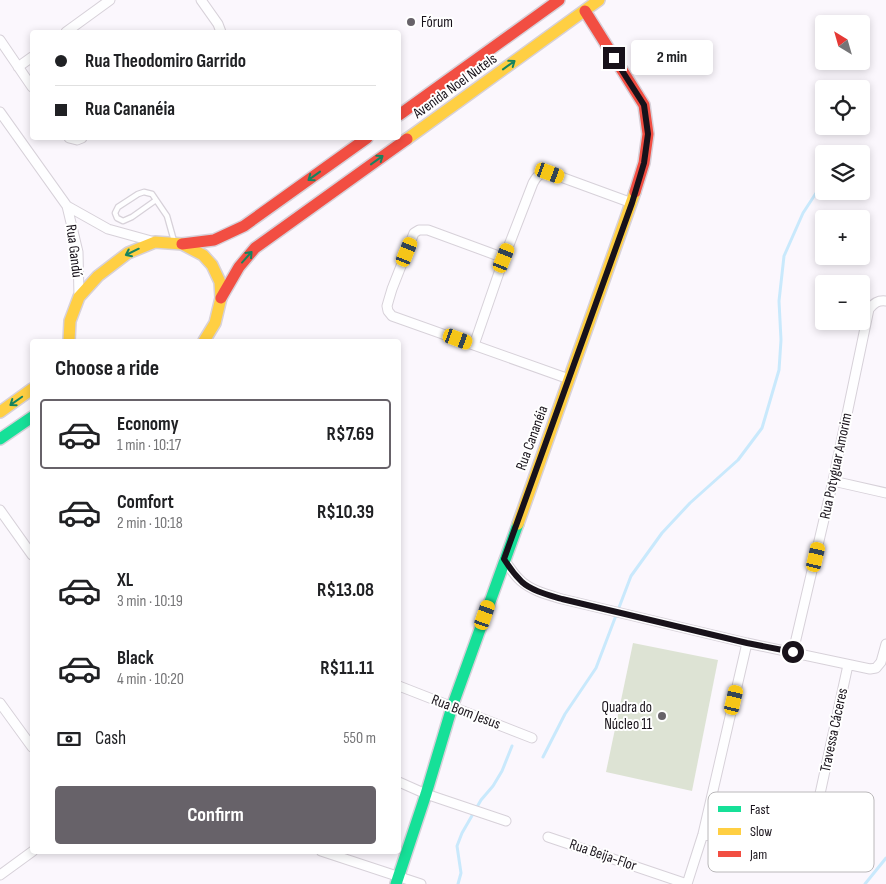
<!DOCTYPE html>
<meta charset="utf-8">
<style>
:root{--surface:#fff;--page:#f2f2f2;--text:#202124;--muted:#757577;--line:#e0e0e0;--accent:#676269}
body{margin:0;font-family:"Sofia Sans Condensed",sans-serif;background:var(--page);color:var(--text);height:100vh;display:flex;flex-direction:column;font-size:19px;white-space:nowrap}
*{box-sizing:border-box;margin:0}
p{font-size:16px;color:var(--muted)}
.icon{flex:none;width:28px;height:28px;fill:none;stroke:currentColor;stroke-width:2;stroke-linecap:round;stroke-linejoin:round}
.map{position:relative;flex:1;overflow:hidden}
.side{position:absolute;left:30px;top:339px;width:371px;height:515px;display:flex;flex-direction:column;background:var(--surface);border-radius:5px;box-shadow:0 2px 8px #0003}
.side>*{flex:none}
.top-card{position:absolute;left:30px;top:30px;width:371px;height:110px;border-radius:5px;box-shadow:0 2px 8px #0003;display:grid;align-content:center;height:110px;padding:0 25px;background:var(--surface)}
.needle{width:32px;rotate:323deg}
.controls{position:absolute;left:815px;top:15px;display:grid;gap:10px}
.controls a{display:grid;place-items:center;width:55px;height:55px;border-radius:5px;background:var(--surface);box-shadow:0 2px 8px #0003;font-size:25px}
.end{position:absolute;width:22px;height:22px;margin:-11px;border:6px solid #18121a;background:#fff;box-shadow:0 0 0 2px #fff}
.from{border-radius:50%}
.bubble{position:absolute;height:35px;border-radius:5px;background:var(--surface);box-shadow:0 2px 8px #0003;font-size:16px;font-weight:700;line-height:35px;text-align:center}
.car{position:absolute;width:15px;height:30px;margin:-15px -8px;border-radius:6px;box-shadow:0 0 4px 1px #0007;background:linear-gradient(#f5c518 24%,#345 0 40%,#f5c518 0 76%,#345 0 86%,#f5c518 0)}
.top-card b{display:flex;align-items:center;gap:18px;height:48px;font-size:19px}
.top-card b+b{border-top:1px solid var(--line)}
.top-card i{width:12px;height:12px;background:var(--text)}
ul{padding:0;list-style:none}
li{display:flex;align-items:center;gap:15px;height:70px;margin:0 10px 8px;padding:0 15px;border:2px solid transparent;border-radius:5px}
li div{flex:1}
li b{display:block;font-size:19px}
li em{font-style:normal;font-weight:700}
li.current{border-color:var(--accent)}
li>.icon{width:45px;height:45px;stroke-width:1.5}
h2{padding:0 25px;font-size:22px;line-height:60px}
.pay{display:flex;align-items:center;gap:12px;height:55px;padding:0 25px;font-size:19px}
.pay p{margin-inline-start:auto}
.button{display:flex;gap:10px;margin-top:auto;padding:10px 25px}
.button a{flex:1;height:58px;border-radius:5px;background:var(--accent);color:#fff;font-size:20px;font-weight:700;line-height:58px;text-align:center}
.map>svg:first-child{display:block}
.green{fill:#dde3d4}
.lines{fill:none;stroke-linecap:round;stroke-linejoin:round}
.stream{stroke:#c9e9fc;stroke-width:3}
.lane-casing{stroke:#d7d1d9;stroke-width:7}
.street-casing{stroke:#d7d1d9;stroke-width:11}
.fast-casing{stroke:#d7d1d9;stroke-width:14}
.slow-casing{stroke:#d7d1d9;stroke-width:14}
.jam-casing{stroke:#d7d1d9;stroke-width:14}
.lane{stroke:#fefeff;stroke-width:4.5}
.street{stroke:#fefeff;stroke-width:9}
.fast{stroke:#16e098;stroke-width:11}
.slow{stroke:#ffcf43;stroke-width:11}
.jam{stroke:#f24e42;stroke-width:11}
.oneway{stroke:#17835f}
.route{stroke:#18121a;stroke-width:6}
.poi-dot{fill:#676269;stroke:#fff;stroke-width:2}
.labels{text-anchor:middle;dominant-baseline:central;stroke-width:4;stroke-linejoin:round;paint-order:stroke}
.poi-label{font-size:15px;fill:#18121a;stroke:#fff;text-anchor:start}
.street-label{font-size:15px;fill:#18121a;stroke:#fff}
.key{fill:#fff;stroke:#bab8ba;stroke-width:1}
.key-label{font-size:14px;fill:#18121a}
</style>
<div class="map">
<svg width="886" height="884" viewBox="0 0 886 884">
<rect width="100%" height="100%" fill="#fbf7fd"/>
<path class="green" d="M 633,643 L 718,660 L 692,791 L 606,772 Z"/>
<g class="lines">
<path class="stream" d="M 543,757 L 565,714 L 596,668 L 631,576 L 662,533 L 690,503 L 738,460 L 762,428 L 779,370 L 781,340 L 779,301 L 784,256 L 803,213 L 820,187
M 458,884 L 461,873 L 457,846 L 462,833 L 481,800 L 493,786 L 502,771 L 512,746
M 865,884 L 886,858"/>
<defs>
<path id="lane" d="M 156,200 L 132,217 L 123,221 L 117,218 L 115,213 L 118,207 L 138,194 L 144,192 L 152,194 L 167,216 L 174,241"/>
<path id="street" d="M 201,0 L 218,24 L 221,32
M 66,32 L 110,0
M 0,40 L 32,87
M 18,67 L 32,57
M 0,112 L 67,206 L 78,252 L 79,297
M 69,138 L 77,140 L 82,138
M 67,206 L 108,229 L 155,242
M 504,258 L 428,230 L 419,230 L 414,233 L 392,289 L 389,299 L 387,306 L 388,311 L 392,316 L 569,379
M 474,345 L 504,258 L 533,183 C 537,175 542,171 550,173 L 632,203
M 833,481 L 886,493
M 0,510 L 32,555
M 504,559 C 509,567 514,575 521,581 C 532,591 549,595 562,599 L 747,643 L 870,669 L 876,668 L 881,662 L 886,644
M 793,652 L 833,481 L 869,309 C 874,303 878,300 886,301
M 399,686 L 532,738
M 0,703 L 32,747
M 399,782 L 426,794 L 506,821
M 703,834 L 769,853 L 783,855 L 794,854 L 798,851 L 811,827 L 818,803 L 848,665
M 548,837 L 687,884
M 321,851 L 421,884
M 0,875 L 33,851
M 687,884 L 703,834 L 747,643"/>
<path id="fast" d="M 0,439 L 32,417
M 396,884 L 426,794 L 452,707 L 518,524"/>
<path id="slow" d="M 407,139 L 599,0
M 69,341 L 70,321 L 79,297 L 98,276 L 128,253 L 155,242 L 182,244 L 203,255 L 212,265 L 220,282 L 221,298 L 215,323 L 204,341
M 0,412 L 32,389
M 518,524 L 635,192"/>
<path id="jam" d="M 585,11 L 644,105 L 648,134 L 644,163 L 635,192
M 399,115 L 559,0
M 182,244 L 214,240 L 244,226 L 367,138
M 221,298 L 239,267 L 255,248 L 407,139"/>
</defs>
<use href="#lane" class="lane-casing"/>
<use href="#street" class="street-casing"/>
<use href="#fast" class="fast-casing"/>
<use href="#slow" class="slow-casing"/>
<use href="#jam" class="jam-casing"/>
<use href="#lane" class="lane"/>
<use href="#street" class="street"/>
<use href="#fast" class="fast"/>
<use href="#slow" class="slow"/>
<use href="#jam" class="jam"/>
</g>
<defs><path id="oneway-shaft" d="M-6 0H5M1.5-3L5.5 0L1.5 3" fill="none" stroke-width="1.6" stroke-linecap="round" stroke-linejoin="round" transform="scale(1.25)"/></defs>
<g class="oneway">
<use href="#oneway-shaft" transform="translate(509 65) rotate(-36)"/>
<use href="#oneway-shaft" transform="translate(377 160) rotate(-36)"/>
<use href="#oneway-shaft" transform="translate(314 176) rotate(144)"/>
<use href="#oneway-shaft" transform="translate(132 252) rotate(154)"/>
<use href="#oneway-shaft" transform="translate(247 257) rotate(-48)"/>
<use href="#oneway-shaft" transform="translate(16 401) rotate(145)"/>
</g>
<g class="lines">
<path class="route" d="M 614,58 L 644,105 L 648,134 L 644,163 L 632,203 L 504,559 C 509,567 515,575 522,582 C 532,591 549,595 562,599 L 747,643 L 793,652"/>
</g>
<g class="poi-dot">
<circle cx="411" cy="22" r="5"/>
<circle cx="662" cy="716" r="5"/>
</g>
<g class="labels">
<g class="poi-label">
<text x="421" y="22">Fórum</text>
<text x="652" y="707" text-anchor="end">Quadra do<tspan x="652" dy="17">Núcleo 11</tspan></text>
</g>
<g class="street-label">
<text transform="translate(455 86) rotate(-36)">Avenida Noel Nutels</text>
<text transform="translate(74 251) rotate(83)">Rua Gandú</text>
<text transform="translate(532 438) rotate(-70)">Rua Cananéia</text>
<text transform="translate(836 466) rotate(-78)">Rua Potyguar Amorim</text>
<text transform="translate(466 712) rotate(21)">Rua Bom Jesus</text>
<text transform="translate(834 730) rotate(-78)">Travessa Cáceres</text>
<text transform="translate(603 855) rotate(19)">Rua Beija-Flor</text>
</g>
</g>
<rect x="708" y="792" width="166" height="80" rx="8" class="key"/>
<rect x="718" y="806" width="23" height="6" fill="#16e098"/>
<rect x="718" y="828" width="23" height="7" fill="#ffcf43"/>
<rect x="718" y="851" width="23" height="6" fill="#f24e42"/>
<g class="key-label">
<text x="750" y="814">Fast</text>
<text x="750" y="836">Slow</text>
<text x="750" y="859">Jam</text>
</g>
</svg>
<div class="controls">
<a><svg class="needle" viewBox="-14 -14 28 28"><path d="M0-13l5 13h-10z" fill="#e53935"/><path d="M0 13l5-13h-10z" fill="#757577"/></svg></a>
<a><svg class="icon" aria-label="locate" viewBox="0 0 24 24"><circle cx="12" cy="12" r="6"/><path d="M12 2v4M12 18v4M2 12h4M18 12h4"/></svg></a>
<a><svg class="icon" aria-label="layers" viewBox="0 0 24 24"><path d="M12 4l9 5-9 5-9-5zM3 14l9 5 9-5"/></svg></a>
<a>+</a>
<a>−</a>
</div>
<i class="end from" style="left:793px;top:652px"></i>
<i class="end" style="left:614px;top:58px"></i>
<div class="bubble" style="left:631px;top:40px;width:82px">2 min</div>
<i class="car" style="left:550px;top:173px;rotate:110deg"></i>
<i class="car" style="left:407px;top:252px;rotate:22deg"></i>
<i class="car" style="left:504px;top:258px;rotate:22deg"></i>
<i class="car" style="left:458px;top:339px;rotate:110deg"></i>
<i class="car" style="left:816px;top:557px;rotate:13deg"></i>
<i class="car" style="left:485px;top:615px;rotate:19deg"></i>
<i class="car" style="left:734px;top:700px;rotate:13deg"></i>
<div class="top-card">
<b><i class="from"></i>Rua Theodomiro Garrido</b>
<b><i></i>Rua Cananéia</b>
</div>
<section class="side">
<h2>Choose a ride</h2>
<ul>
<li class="current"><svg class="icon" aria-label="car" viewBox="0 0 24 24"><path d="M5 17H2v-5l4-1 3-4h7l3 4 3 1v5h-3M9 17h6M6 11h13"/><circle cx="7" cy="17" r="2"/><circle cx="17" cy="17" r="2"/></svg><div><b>Economy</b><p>1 min · 10:17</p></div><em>R$7.69</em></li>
<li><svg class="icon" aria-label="car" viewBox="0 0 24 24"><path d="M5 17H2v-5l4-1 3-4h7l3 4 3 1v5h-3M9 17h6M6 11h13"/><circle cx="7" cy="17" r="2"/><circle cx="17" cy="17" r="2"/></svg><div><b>Comfort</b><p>2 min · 10:18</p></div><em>R$10.39</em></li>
<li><svg class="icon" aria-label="car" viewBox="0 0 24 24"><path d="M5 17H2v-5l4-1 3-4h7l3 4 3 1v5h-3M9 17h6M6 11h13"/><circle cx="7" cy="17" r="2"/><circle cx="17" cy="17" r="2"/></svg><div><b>XL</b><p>3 min · 10:19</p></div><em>R$13.08</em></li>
<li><svg class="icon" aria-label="car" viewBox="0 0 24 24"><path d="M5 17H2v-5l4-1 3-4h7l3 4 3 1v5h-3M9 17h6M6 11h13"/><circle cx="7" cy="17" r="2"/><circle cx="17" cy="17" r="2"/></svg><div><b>Black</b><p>4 min · 10:20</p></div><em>R$11.11</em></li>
</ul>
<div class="pay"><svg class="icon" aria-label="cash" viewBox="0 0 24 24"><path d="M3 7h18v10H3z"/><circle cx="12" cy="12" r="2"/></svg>Cash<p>550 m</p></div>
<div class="button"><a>Confirm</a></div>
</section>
</div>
